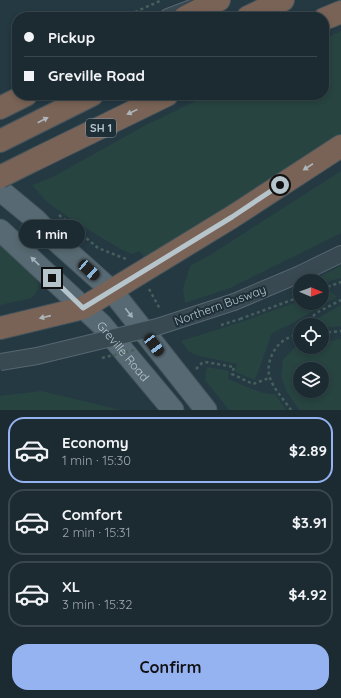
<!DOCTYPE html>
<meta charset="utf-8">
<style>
:root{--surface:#1c2b32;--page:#29373e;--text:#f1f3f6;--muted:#a0a7ac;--line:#3a474d;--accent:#95b2f1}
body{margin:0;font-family:Quicksand,sans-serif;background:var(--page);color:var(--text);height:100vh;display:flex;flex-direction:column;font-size:15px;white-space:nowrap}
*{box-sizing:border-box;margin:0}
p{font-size:13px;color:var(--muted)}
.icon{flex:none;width:22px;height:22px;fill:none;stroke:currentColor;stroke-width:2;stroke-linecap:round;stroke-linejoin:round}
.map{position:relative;height:410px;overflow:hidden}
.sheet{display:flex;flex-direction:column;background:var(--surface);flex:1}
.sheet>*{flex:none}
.banner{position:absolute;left:12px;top:12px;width:317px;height:88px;border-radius:16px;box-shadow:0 2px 6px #0003,0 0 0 1px var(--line);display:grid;align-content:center;height:88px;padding:0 12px;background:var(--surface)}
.needle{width:26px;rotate:91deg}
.buttons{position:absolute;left:293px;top:274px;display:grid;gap:8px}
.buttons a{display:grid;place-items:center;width:36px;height:36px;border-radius:50%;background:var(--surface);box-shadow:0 2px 6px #0003,0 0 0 1px var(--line);font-size:20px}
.end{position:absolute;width:18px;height:18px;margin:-9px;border:5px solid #b6c4cc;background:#111;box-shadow:0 0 0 2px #111}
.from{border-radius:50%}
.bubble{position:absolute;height:28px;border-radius:14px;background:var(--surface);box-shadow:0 2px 6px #0003,0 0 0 1px var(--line);font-size:13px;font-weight:700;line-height:28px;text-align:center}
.car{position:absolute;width:12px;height:24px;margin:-12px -6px;border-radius:5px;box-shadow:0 0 3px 1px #0007;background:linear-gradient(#222 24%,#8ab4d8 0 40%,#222 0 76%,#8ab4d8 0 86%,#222 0)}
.banner b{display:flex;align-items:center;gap:14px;height:38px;font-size:15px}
.banner b+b{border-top:1px solid var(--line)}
.banner i{width:10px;height:10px;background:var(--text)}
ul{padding:7px 0 0;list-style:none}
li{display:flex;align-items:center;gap:12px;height:66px;margin:0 8px 6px;padding:0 4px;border:2px solid var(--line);border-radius:16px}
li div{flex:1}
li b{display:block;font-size:15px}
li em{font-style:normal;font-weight:700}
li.current{border-color:var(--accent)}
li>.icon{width:36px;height:36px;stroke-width:1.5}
.primary-button{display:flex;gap:8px;margin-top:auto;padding:8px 12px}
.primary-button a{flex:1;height:46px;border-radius:16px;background:var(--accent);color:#111;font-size:16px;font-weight:700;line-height:46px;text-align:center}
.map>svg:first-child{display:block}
.green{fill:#274441;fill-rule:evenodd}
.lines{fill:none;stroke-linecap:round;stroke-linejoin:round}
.minor-casing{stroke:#576770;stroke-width:18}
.major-casing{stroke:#46565f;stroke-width:23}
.highway-casing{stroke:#44545d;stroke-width:24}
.path{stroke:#45605c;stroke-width:2.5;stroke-dasharray:3 3;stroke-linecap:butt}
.minor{stroke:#394952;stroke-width:16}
.major{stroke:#576972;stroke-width:21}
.highway{stroke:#796356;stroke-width:22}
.minor-bridge-casing{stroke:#576770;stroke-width:18;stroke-linecap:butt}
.highway-bridge-casing{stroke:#44545d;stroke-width:24;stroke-linecap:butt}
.path-bridge{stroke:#45605c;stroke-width:2.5;stroke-dasharray:3 3;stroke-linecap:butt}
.minor-bridge{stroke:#394952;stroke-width:16}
.highway-bridge{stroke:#796356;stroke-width:22}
.oneway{fill:#adb5ba}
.oneway2{fill:#a3b2ba}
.route{stroke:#b6c4cc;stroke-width:5}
.labels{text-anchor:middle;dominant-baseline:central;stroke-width:4;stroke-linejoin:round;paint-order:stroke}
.shield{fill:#1e2f38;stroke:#8897a0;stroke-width:1}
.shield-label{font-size:11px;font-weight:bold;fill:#b6c4cc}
.street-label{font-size:12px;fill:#b6c4cc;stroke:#1e2f38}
</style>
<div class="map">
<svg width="341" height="410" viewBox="0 0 341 410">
<rect width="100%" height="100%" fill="#253943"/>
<path class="green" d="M 341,31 L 341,134 L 144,259 L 140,251 L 132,254 L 122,250 L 71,219 L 47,202 L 32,185 L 53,177 L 144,126 L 208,95 L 324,95 L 324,39 Z
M 341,171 L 341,233 L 230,288 L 185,303 L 183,289 L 190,266 L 210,255 Z
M 0,245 C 8,252 36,274 38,284 C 39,289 35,294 32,298 L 0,305 Z
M 341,266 L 341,278 L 322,283 L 322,281 L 311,281 Z
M 329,290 L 337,297 L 293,323 L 272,333 L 255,380 L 235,372 L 237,364 L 200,356 L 189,352 L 181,341 L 241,322 L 300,301 L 300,303 L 322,303 L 322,293 Z
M 341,305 L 341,326 L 322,328 L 322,325 L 307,325 Z
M 341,339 L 341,410 L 299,410 L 286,390 L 281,376 L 283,360 L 298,344 L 300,344 L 300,347 L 322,347 L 322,342 ZM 300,369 L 322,369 L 322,391 L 300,391 Z
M 207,367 L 229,371 L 228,379 C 239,383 264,396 275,394 L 286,410 L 229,410 L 205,380 Z
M 41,391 L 121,410 L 0,410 L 0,396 Z"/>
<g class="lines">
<defs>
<path id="minor" d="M 168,17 L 194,7
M 234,302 L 300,274 L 341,254"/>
<g id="major">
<path d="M 0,190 L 35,219 L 55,240 L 112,291 L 206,410"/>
<path id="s1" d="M 0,230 L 102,325 L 173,410"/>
</g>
<path id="highway" d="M 185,17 L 219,0
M 248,17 L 283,0
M 324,19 L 341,12
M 0,108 L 26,95
M 0,141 L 92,95
M 34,160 L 167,95
M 0,328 L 83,308 L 232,217 L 341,146"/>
</defs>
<use href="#minor" class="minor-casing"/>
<use href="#major" class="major-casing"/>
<use href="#highway" class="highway-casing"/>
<path class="path" d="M 124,17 L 162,0
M 59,215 L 98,248 L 126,259
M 149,289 L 160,309
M 322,289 L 341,282
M 240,319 L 300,297
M 305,325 L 316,313 L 341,300
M 322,333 L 341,331
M 295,335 L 300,330
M 196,369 L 202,363 L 205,362 L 234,367 L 232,374 L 253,384 L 269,378
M 291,410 C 285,401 273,388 270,378 C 265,364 274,344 288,338 C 291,336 296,335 300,335"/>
<use href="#minor" class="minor"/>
<use href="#major" class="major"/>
<use href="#highway" class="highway"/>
<defs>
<path id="minor-bridge" d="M 0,362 L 37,356 L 157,327 L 234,302"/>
<path id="highway-bridge" d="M 0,177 L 34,160"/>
</defs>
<use href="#minor-bridge" class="minor-bridge-casing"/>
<use href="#highway-bridge" class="highway-bridge-casing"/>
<path class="path-bridge" d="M 221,325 L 240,319
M 102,358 L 134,350"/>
<use href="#minor-bridge" class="minor-bridge"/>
<use href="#highway-bridge" class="highway-bridge"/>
</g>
<defs><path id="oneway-solid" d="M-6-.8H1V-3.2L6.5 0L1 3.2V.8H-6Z"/></defs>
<g class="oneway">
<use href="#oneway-solid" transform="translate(132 112) rotate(154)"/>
<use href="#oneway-solid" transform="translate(43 120) rotate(-27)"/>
<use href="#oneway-solid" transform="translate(308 167) rotate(147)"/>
<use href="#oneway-solid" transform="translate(45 317) rotate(167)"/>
</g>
<g class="oneway2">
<use href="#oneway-solid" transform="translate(35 261) rotate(-136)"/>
<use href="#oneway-solid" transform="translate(129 313) rotate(52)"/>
</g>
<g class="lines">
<path class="route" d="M 52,278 L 83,308 L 232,217 L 280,185"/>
</g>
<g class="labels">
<rect class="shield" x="86" y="119" width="30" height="18" rx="3"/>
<g class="shield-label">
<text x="101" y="128">SH 1</text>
</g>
<g class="street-label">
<text transform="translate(220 305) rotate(-20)">Northern Busway</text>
<text stroke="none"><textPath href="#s1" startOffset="173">Greville Road</textPath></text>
</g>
</g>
</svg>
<div class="buttons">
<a><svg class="needle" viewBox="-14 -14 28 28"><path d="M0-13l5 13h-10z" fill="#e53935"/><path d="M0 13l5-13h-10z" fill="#a0a7ac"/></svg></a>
<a><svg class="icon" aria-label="locate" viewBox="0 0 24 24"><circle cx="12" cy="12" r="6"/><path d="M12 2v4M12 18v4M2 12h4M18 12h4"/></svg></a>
<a><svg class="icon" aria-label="layers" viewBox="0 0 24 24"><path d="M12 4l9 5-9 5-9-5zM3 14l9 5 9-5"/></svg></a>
</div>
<i class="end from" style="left:280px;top:185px"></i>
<i class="end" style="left:52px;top:278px"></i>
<div class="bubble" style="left:19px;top:220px;width:66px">1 min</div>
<i class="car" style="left:89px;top:270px;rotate:132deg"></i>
<i class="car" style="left:154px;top:345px;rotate:143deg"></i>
<div class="banner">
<b><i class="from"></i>Pickup</b>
<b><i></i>Greville Road</b>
</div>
</div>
<section class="sheet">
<ul>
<li class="current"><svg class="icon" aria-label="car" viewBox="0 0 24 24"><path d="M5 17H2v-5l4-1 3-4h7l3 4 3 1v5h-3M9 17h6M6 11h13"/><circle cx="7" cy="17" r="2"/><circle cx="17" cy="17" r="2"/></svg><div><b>Economy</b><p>1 min · 15:30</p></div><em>$2.89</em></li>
<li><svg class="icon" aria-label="car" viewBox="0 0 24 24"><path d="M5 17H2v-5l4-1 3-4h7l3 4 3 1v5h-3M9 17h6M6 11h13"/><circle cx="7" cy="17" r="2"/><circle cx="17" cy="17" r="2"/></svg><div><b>Comfort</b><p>2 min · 15:31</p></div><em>$3.91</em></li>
<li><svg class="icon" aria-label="car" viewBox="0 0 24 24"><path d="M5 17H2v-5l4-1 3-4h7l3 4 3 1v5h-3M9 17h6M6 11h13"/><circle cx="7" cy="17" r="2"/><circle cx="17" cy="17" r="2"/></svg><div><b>XL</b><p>3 min · 15:32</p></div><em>$4.92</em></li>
</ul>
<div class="primary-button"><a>Confirm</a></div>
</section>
